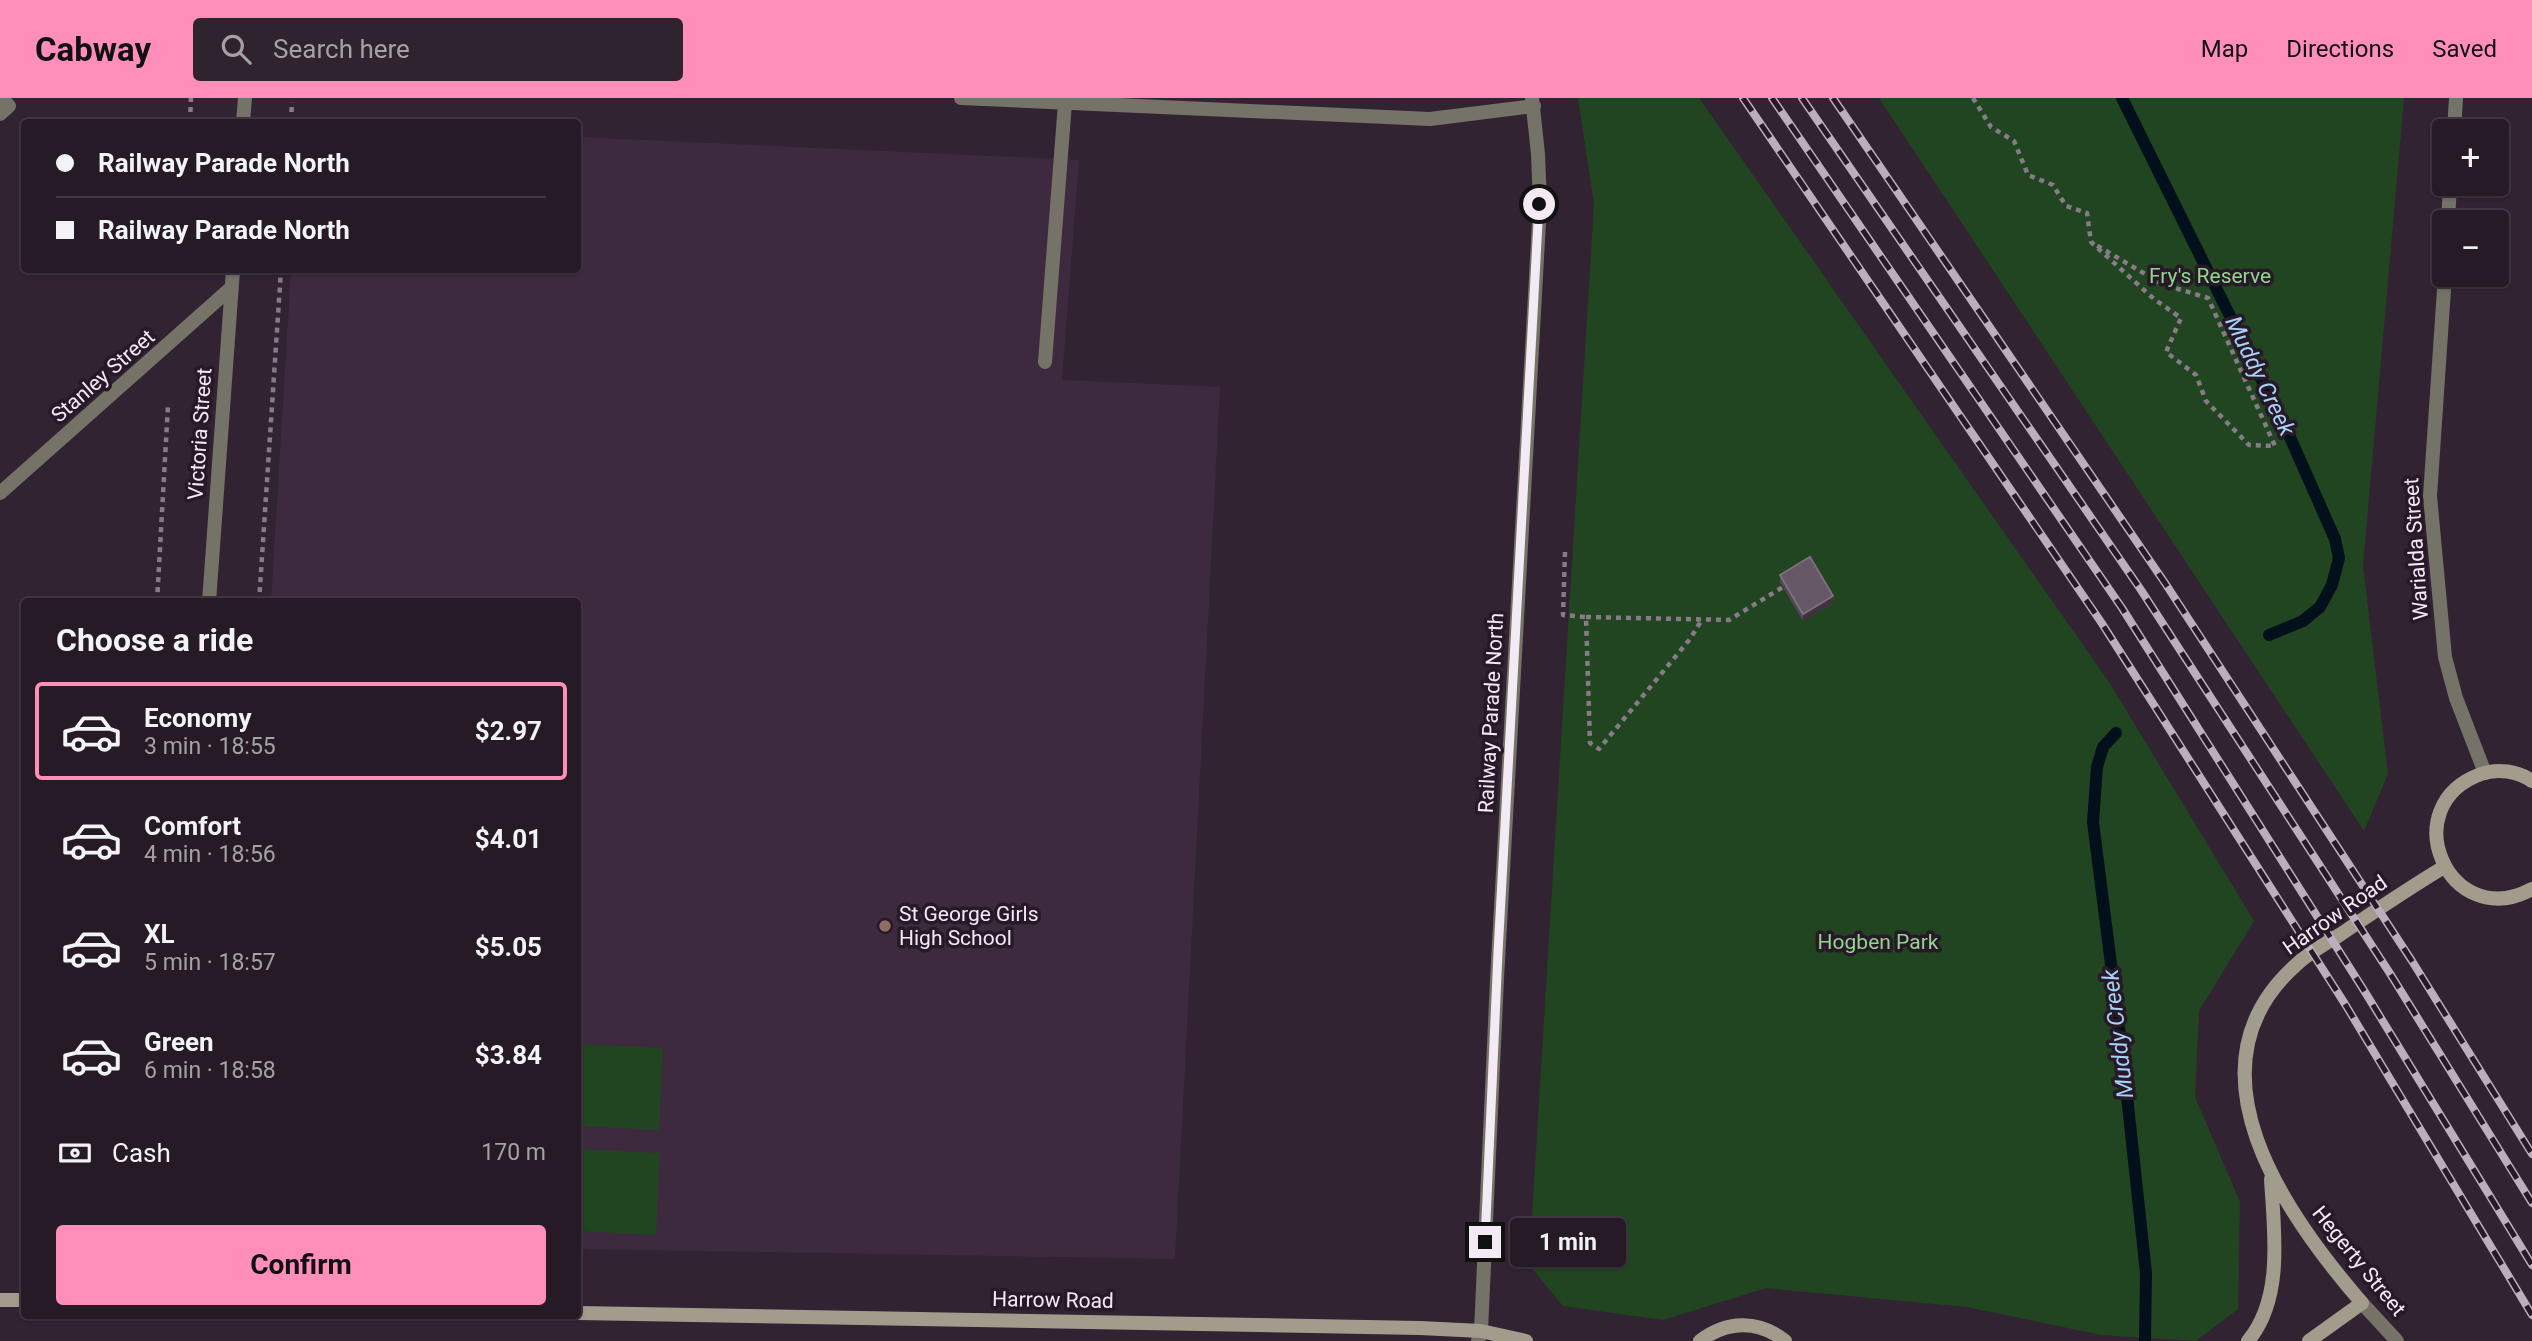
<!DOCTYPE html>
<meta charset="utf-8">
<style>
:root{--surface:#261a26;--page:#2e232e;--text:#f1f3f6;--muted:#a4a1a7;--line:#423843;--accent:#ff8ebb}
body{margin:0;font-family:Roboto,sans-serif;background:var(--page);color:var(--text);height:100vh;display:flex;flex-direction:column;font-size:26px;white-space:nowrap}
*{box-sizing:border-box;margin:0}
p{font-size:23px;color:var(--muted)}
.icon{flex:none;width:38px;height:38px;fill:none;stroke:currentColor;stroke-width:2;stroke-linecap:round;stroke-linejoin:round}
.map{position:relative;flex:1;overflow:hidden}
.panel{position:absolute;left:21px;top:500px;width:560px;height:721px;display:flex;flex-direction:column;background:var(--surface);border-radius:7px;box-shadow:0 2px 5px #0004,0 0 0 2px var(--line)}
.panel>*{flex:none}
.top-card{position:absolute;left:21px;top:21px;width:560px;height:154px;border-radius:7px;box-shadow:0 2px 5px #0004,0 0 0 2px var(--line);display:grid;align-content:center;height:154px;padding:0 35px;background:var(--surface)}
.tools{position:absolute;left:2432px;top:21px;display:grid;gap:14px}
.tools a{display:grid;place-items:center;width:77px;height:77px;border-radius:7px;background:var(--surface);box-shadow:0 2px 5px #0004,0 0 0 2px var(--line);font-size:35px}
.end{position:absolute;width:32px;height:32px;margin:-16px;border:9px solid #f4eaf4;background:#111;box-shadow:0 0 0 4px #111}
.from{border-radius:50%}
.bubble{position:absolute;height:49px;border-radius:7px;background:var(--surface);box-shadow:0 2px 5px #0004,0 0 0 2px var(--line);font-size:23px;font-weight:700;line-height:49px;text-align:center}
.top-card b{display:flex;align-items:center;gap:24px;height:66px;font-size:26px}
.top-card b+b{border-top:2px solid var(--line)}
.top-card i{width:18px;height:18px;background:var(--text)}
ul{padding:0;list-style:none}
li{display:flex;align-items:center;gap:21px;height:98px;margin:0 14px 10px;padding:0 21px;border:4px solid transparent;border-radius:7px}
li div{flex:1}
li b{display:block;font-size:26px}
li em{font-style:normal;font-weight:700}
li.active{border-color:var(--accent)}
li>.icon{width:63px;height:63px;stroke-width:1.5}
h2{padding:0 35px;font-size:32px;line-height:84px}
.pay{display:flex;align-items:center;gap:18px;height:77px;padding:0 35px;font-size:26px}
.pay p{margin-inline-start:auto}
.action{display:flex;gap:14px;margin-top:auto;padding:14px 35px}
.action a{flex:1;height:80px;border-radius:7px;background:var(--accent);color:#111;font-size:28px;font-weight:700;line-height:80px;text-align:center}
header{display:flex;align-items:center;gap:42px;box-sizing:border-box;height:98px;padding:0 35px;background:var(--accent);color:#111}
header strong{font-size:33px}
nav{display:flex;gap:38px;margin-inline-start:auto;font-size:24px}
.search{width:490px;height:63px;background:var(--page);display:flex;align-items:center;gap:18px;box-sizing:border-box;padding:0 24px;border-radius:7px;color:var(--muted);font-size:26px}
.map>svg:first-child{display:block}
.built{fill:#3e2a3f}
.green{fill:#224521}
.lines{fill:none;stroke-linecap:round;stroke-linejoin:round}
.stream{stroke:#02101c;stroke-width:12}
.path{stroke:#877b87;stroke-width:4.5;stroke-dasharray:5 5;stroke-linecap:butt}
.lane{stroke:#757268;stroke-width:14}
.street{stroke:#757268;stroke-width:14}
.secondary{stroke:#a19c8c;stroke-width:14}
.rail-casing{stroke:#bbafbb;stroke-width:8}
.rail{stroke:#281928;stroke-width:5;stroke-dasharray:16;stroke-linecap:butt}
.wall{fill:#554555}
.shaded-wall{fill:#403040}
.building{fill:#665766;stroke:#7c6e7c;stroke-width:2}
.route{stroke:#f4eaf4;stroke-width:9}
.education-dot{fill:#8d6e63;stroke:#281928;stroke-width:2.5}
.labels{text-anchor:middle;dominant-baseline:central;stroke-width:7;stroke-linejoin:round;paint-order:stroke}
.park-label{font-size:21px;fill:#92d58f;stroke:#281928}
.street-label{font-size:21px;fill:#f4eaf4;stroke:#281928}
.poi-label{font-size:21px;fill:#f4eaf4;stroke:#281928;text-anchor:start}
.water-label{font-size:23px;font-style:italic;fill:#a6d3f9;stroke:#281928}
</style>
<header>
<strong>Cabway</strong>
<div class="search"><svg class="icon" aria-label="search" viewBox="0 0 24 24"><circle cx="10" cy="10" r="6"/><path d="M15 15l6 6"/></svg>Search here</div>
<nav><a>Map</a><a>Directions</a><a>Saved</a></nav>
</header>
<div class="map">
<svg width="2532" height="1243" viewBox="0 0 2532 1243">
<rect width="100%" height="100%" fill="#322332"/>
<path class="built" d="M 578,39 L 1079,62 L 1062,282 L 1220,289 L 1175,1161 L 578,1151 L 578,504 L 271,504 L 291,172 L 578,172 Z"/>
<path class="green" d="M 1578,0 L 1699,0 L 2109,584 L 2254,823 L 2199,913 L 2195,999 L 2240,1104 L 2238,1211 L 2196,1243 L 2101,1237 L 1967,1209 L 1766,1190 L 1663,1222 L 1563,1208 L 1529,1167 L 1594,106 Z
M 1879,0 L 2404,0 L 2363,468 L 2388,676 L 2364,733 Z
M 578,946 L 663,950 L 659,1032 L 578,1028 Z
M 578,1051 L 660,1055 L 656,1137 L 578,1133 Z"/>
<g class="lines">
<path class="stream" d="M 2122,0 L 2289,337 L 2335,441 L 2339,460 L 2332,487 L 2320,509 L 2303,523 L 2269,537
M 2116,635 L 2103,649 L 2097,669 L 2093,724 L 2123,961 L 2146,1175 L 2145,1243"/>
<path class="path" d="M 1973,0 L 1991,29 L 2014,43 L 2028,77 L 2053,87 L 2066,108 L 2087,115 L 2091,144 L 2154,201 L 2181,220 L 2166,254 L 2196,277 L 2206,303 L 2249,347 L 2275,348 L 2208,200 L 2162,186 L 2091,144
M 190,24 L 191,0
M 291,24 L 292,4
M 1565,454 L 1563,517 L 1586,519 L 1590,645 L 1599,651 L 1690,541 L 1701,523
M 157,504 L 168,307
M 259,504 L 281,172
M 1586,519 L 1729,522 L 1783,489"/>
<path class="lane" d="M 1045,264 L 1065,5"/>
<path class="street" d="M 961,0 L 1430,21 L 1534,8
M 0,16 L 9,8 L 2,0
M 243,24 L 245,0
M 2454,33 L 2456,0
M 2448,124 L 2450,86
M 2445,177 L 2430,398 L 2445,559 L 2456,600 L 2485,675
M 0,395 L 231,190
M 209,504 L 233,172
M 2362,1205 L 2397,1243
M 1478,1243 L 1481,1233 L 1497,881 L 1540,106 L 1538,56 L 1532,0"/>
<path class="secondary" d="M 2532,683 C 2518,673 2497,670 2481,676 C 2393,708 2449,836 2532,791
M 0,1202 L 24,1202
M 578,1215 L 1420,1230 L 1481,1233 L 1526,1243
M 1700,1243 C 1726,1223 1758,1221 1785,1243
M 2248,1243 C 2284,1200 2274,1133 2271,1081
M 2309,1243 L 2362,1205 C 2285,1116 2180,969 2297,866 C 2310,854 2327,845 2341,836 C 2375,813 2409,790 2444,769"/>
<defs>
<path id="rail" d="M 1743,0 L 2101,524 L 2345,906 L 2532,1217
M 1772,0 L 2122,510 L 2365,894 L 2532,1167
M 1802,0 L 2141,492 L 2391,877 L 2532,1105
M 1833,0 L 2165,485 L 2412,863 L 2532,1056"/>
</defs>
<use href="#rail" class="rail-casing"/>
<use href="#rail" class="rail"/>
</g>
<path class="wall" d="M 1780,477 L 1833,505 L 1803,523 L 1780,484 Z"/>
<path class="shaded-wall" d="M 1833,498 L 1833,505 L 1803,523 L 1803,516 Z"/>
<path class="building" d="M 1810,459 L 1833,498 L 1803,516 L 1780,477 Z"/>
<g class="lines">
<path class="route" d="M 1485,1144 L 1498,855 L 1539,106"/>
</g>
<circle class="education-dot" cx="885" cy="828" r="7"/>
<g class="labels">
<g class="park-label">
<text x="2210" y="178">Fry's Reserve</text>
<text x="1878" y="844">Hogben Park</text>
</g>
<g class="street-label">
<text transform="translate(103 278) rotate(-41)">Stanley Street</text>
<text transform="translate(200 336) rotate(-86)">Victoria Street</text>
<text transform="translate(2416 451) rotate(-94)">Warialda Street</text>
<text transform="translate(1491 615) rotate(-87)">Railway Parade North</text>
<text transform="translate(2335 817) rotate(-35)">Harrow Road</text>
<text transform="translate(2359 1163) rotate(51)">Hegerty Street</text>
<text transform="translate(1053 1202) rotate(1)">Harrow Road</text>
</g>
<g class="poi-label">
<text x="899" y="816">St George Girls<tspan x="899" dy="24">High School</tspan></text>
</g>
<g class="water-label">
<text transform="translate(2260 278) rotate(64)">Muddy Creek</text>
<text transform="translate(2118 936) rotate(-97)">Muddy Creek</text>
</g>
</g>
</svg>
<div class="tools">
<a>+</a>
<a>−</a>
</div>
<i class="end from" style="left:1539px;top:106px"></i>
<i class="end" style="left:1485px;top:1144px"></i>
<div class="bubble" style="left:1510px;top:1120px;width:116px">1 min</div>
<div class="top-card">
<b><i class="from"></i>Railway Parade North</b>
<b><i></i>Railway Parade North</b>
</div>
<section class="panel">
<h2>Choose a ride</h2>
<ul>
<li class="active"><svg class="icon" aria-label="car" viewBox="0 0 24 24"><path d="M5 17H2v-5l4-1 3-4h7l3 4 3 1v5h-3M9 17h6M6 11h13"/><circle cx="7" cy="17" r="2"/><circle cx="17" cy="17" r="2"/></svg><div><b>Economy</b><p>3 min · 18:55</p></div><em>$2.97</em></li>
<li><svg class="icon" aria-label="car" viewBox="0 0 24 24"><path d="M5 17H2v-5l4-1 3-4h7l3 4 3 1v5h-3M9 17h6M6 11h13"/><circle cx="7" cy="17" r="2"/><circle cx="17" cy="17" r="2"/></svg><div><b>Comfort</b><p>4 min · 18:56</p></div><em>$4.01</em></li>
<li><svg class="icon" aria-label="car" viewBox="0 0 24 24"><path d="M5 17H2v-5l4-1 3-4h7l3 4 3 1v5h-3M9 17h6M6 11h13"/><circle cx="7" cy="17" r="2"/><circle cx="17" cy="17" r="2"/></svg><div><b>XL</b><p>5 min · 18:57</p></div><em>$5.05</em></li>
<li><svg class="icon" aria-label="car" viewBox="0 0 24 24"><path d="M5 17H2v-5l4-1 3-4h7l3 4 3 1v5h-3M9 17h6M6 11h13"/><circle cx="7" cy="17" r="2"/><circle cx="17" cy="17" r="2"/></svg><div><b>Green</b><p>6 min · 18:58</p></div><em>$3.84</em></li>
</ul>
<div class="pay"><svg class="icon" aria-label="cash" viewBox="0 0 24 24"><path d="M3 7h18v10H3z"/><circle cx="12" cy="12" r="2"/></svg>Cash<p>170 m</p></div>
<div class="action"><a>Confirm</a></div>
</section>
</div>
